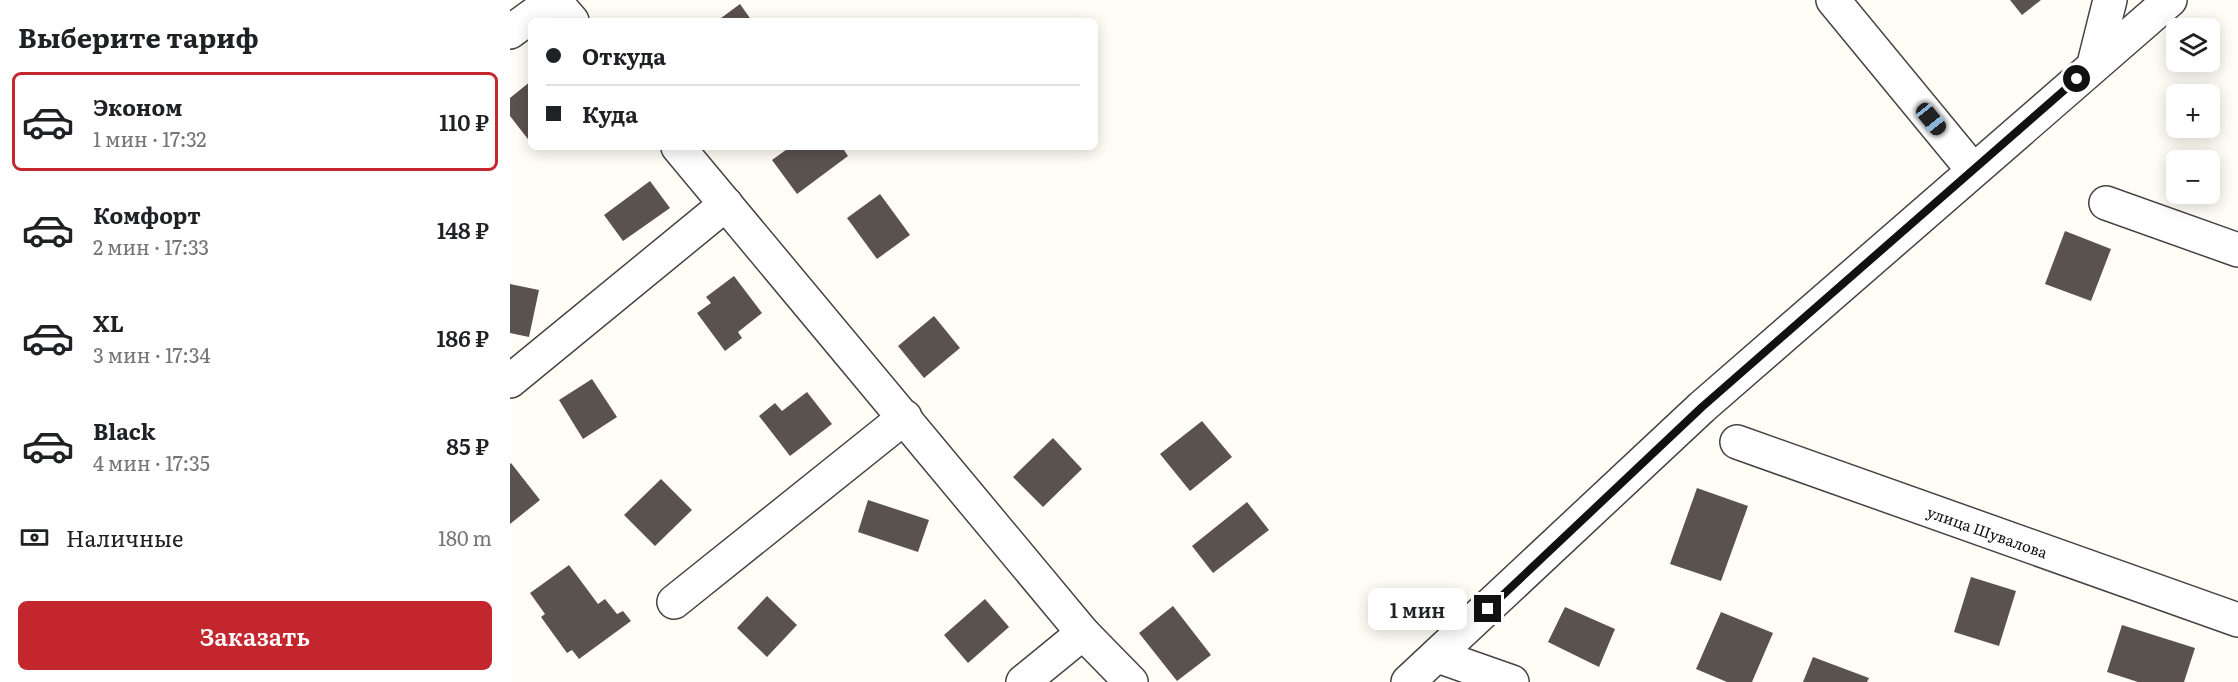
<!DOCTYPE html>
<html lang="ru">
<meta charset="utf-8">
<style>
:root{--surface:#fff;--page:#f6f6f6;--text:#202124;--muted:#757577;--line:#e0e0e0;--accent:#c4262e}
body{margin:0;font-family:Literata,serif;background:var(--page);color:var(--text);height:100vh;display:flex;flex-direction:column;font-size:22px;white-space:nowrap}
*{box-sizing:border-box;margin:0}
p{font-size:20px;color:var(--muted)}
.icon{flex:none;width:33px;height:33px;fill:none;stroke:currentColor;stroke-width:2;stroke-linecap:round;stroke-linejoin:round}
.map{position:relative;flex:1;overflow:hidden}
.sheet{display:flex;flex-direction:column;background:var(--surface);width:510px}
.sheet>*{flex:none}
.hud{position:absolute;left:18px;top:18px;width:570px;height:132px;border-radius:9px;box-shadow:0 3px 15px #0003;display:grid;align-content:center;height:132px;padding:0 18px;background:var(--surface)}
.tools{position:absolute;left:1656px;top:18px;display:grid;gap:12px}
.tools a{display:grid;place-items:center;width:54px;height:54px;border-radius:9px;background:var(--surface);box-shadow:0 3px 15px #0003;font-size:30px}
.end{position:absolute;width:27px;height:27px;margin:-14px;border:8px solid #111;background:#fff;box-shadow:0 0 0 3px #fff}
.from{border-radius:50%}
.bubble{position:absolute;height:42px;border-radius:9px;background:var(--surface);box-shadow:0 3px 15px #0003;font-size:20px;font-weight:600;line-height:42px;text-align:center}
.car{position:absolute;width:18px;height:36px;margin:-18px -9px;border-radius:8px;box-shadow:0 0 4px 2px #0007;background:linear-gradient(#222 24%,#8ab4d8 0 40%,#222 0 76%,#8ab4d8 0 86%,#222 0)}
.hud b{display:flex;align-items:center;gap:21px;height:57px;font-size:22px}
.hud b+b{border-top:2px solid var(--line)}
.hud i{width:15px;height:15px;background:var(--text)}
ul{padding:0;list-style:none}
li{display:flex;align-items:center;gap:18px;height:99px;margin:0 12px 9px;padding:0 6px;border:3px solid transparent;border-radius:9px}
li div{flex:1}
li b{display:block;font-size:22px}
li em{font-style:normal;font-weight:600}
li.active{border-color:var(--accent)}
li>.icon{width:54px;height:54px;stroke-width:1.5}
h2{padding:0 18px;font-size:27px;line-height:72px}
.pay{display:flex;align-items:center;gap:15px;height:66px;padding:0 18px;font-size:22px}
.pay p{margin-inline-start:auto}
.button{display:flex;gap:12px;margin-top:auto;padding:12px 18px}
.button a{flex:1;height:69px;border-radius:9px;background:var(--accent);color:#fff;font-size:24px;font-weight:600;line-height:69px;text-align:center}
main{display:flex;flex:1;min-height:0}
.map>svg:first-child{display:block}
.building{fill:#5a524d}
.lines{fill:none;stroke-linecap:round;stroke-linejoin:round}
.minor-casing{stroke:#444;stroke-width:36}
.minor{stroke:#fff;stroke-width:33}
.route{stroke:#111;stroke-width:8}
.labels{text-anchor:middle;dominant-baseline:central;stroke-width:6;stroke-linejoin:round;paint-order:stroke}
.street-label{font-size:15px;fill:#111;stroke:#fff}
</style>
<main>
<section class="sheet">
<h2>Выберите тариф</h2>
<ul>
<li class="active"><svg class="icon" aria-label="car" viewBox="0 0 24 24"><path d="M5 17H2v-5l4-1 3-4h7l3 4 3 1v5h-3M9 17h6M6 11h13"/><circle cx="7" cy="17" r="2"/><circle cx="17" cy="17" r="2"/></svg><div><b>Эконом</b><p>1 мин · 17:32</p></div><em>110 ₽</em></li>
<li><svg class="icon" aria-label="car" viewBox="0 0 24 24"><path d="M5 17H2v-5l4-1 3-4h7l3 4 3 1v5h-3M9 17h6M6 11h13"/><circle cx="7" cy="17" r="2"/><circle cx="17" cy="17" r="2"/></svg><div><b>Комфорт</b><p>2 мин · 17:33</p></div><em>148 ₽</em></li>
<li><svg class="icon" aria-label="car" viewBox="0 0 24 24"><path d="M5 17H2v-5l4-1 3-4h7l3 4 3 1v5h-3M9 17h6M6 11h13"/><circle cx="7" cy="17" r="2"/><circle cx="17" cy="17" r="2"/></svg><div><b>XL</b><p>3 мин · 17:34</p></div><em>186 ₽</em></li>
<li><svg class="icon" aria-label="car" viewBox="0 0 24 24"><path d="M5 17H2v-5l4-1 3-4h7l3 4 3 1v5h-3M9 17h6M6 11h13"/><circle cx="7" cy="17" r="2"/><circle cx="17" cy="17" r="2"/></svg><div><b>Black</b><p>4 мин · 17:35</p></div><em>85 ₽</em></li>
</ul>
<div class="pay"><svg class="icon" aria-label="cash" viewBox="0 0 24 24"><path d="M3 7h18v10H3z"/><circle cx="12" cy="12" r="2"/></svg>Наличные<p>180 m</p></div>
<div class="button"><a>Заказать</a></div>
</section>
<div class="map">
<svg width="1728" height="682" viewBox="0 0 1728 682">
<rect width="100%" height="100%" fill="#fffdf5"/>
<path class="building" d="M 1500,0 L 1531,0 L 1512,15 Z
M 230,4 L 242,21 L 207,21 Z
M 21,81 L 21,143 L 0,116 L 0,98 Z
M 280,147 L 332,147 L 338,156 L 287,194 L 262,160 Z
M 140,181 L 160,208 L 113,241 L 94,215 Z
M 370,194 L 400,235 L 367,259 L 337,218 Z
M 1555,231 L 1601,249 L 1581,301 L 1535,284 Z
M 224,276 L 252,313 L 228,332 L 232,338 L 215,351 L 187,313 L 201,303 L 196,297 Z
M 0,284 L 29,290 L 19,337 L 0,333 Z
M 424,316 L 450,348 L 414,378 L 388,346 Z
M 82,379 L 107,417 L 73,439 L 49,400 Z
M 297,392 L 322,424 L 280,456 L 249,416 L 265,403 L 272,411 Z
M 692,421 L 722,457 L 680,491 L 650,454 Z
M 543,438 L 572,469 L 533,507 L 503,477 Z
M 1,463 L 30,500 L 0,524 L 0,464 Z
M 151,479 L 182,510 L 145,546 L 114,515 Z
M 1187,488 L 1238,506 L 1211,581 L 1160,564 Z
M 358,500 L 419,520 L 408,552 L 348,532 Z
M 737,502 L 759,530 L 703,573 L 682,546 Z
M 59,565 L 88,604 L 95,599 L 107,614 L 113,611 L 121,621 L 69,659 L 62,650 L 57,653 L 31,617 L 35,614 L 20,593 Z
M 1461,577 L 1506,591 L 1489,646 L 1444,632 Z
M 257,596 L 287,625 L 257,657 L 227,628 Z
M 475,599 L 499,627 L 458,663 L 434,635 Z
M 663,606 L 701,655 L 667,681 L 629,633 Z
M 1055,607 L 1105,629 L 1089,667 L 1038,642 Z
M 1211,612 L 1263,633 L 1242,682 L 1217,682 L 1186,669 Z
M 1612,625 L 1685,648 L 1674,682 L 1628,682 L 1597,672 Z
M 1303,657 L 1359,678 L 1357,682 L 1293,682 Z"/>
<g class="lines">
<defs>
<g id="minor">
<path d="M 44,0 L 62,21"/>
<path d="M 1323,0 L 1463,170"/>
<path d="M 0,32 L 44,0"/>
<path d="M 1584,64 L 1600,0"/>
<path d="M 168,147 L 573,633 L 621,682"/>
<path d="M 1596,203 L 1728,250"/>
<path d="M 0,381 L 216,204"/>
<path id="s1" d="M 1227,442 L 1728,620"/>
<path d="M 164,602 L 395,417"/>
<path d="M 928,656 L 1002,682"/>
<path d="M 513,682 L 573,633"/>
<path d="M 898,682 L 1192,407 L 1660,0"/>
</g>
</defs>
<use href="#minor" class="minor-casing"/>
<use href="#minor" class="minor"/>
</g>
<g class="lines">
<path class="route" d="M 978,609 L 1192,407 L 1567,79"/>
</g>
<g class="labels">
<g class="street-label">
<text stroke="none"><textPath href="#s1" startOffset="266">улица Шувалова</textPath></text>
</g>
</g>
</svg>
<div class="tools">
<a><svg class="icon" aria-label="layers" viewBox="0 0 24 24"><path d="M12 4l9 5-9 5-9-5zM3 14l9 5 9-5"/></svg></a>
<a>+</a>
<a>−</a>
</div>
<i class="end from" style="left:1567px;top:79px"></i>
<i class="end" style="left:978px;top:609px"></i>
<div class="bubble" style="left:858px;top:588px;width:99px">1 мин</div>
<i class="car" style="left:1421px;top:119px;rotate:141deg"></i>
<div class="hud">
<b><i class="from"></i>Откуда</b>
<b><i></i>Куда</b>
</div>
</div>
</main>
